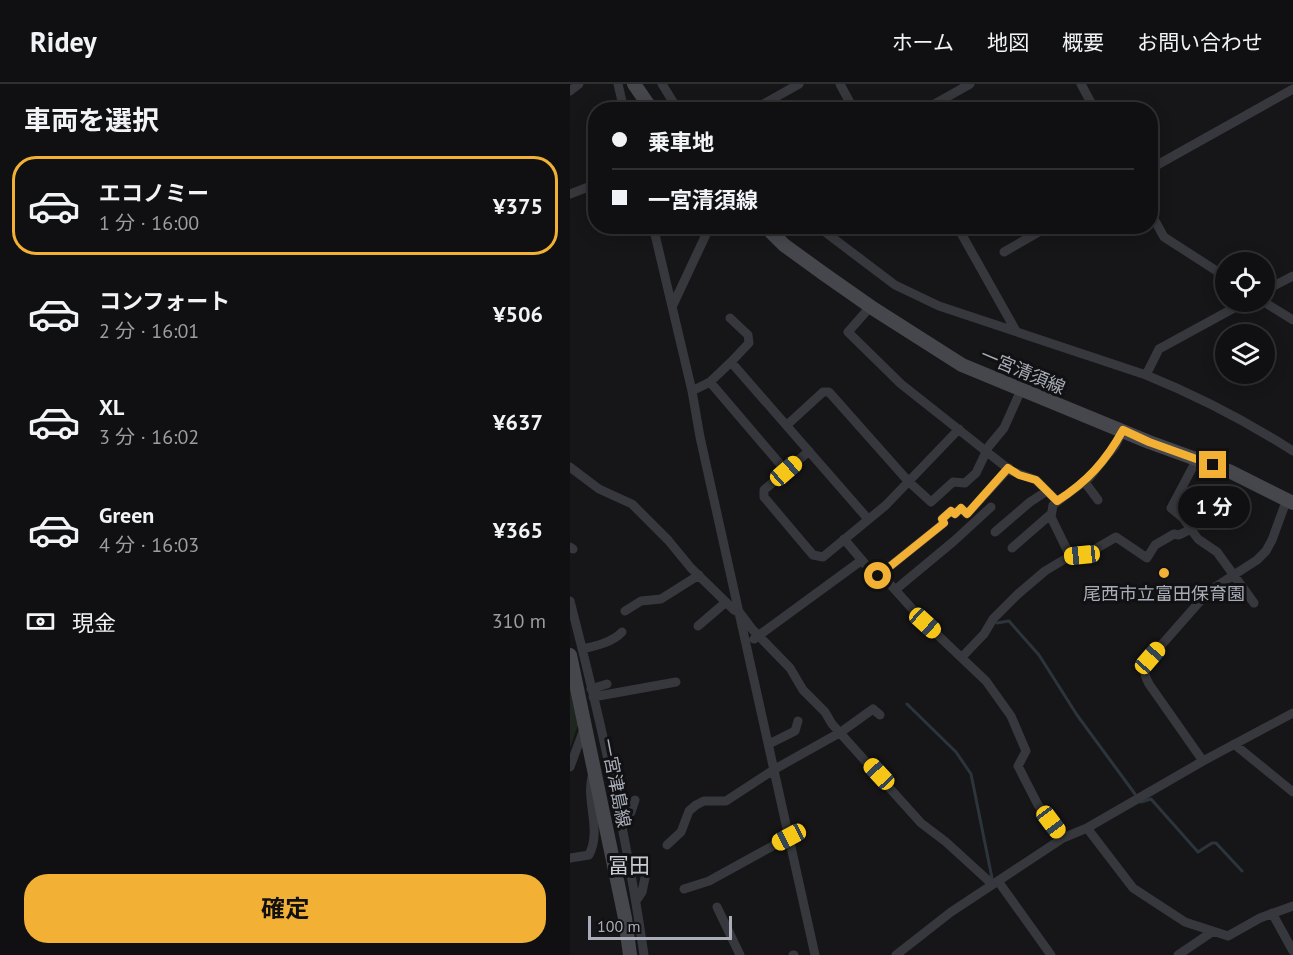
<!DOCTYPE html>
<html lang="ja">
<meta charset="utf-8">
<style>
:root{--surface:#101012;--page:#1e1e20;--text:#f1f3f6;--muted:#9c9d9f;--line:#303032;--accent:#f2b134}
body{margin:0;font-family:"PT Sans","Noto Sans JP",sans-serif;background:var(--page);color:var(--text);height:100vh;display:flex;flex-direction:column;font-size:22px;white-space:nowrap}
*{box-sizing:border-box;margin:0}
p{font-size:20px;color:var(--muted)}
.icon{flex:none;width:33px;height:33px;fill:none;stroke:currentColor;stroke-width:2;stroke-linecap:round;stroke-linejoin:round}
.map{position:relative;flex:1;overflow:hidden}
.side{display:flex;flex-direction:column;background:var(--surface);width:570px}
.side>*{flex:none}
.hud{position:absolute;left:18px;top:18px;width:570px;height:132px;border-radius:24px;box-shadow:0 3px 15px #0003,0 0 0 2px var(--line);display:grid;align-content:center;height:132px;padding:0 24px;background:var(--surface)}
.controls{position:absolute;left:645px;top:168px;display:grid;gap:12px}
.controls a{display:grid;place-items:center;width:60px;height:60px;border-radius:50%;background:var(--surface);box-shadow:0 3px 15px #0003,0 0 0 2px var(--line);font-size:30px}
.scale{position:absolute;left:18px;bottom:15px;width:144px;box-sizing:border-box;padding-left:6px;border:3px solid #a8adb8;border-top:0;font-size:16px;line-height:21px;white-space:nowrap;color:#a8adb8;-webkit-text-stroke:4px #111113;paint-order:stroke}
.end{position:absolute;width:27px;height:27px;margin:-14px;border:8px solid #f2b134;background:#111;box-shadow:0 0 0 3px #111}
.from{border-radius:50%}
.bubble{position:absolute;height:42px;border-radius:21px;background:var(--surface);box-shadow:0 3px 15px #0003,0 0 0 2px var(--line);font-size:20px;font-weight:700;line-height:42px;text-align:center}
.car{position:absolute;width:18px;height:36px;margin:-18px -9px;border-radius:8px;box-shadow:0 0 4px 2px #0007;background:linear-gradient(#f5c518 24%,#345 0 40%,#f5c518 0 76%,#345 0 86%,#f5c518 0)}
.hud b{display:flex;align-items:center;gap:21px;height:57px;font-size:22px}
.hud b+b{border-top:2px solid var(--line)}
.hud i{width:15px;height:15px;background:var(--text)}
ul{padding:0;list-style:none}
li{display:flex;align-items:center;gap:18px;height:99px;margin:0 12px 9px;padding:0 12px;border:3px solid transparent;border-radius:24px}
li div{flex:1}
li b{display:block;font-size:22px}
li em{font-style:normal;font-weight:700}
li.selected{border-color:var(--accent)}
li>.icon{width:54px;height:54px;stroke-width:1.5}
h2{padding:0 24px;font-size:27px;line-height:72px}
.pay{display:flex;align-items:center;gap:15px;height:66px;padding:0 24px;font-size:22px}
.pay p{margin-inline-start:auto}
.action{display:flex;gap:12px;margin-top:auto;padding:12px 24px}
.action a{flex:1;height:69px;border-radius:24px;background:var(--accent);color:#111;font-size:24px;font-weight:700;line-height:69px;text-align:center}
header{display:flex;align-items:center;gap:36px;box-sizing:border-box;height:84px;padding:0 30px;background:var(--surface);border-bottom:2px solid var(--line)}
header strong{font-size:28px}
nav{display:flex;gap:33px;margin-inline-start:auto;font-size:21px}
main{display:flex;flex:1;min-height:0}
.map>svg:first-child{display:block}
.green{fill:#1e261f}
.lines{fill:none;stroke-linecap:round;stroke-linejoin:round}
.stream{stroke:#2c353c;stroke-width:3}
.street{stroke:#37383d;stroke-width:9}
.secondary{stroke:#45474d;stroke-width:14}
.route{stroke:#f2b134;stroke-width:8}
.poi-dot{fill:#f2b134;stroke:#111113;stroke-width:2}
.labels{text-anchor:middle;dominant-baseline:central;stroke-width:6;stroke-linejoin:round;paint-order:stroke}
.street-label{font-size:18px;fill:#a8adb8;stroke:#111113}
.poi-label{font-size:18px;fill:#a8adb8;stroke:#111113}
.quarter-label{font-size:21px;fill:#c9ccd4;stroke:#111113}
</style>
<header>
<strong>Ridey</strong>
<nav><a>ホーム</a><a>地図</a><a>概要</a><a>お問い合わせ</a></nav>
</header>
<main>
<section class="side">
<h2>車両を選択</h2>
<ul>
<li class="selected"><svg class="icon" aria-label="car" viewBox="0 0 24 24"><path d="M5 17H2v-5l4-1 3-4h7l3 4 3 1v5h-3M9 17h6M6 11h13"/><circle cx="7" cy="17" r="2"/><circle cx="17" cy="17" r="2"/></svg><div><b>エコノミー</b><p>1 分 · 16:00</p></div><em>¥375</em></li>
<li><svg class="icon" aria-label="car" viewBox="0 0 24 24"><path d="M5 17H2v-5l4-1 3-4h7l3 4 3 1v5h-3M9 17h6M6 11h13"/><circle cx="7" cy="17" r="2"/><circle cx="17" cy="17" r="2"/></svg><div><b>コンフォート</b><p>2 分 · 16:01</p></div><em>¥506</em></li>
<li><svg class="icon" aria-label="car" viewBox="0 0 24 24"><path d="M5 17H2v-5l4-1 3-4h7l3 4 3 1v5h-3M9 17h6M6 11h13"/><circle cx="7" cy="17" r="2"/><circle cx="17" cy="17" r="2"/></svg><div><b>XL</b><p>3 分 · 16:02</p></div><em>¥637</em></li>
<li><svg class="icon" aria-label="car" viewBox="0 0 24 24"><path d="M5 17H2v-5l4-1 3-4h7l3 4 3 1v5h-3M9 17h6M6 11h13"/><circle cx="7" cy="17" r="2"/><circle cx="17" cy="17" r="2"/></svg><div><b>Green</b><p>4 分 · 16:03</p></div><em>¥365</em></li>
</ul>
<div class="pay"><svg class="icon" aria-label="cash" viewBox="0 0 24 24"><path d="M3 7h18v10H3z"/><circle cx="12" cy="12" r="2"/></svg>現金<p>310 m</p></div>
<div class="action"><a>確定</a></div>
</section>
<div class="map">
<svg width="723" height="871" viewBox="0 0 723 871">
<rect width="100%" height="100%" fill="#161618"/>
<path class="green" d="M 0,605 L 8,641 L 0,664 Z"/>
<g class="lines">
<path class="stream" d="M 427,539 L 439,537 L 469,571 L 507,631 L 565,710
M 337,620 L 386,668 L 401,690 L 422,794
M 571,718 L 581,715 L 628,768 L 642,759 L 646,759 L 672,787"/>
<path class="street" d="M 48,0 L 54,26
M 92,0 L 108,26
M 270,0 L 284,26
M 511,0 L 525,26
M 0,7 L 9,0
M 183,26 L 229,0
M 354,26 L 400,0
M 580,85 L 723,5
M 0,110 L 26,100
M 580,128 L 594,153 L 656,193
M 83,142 L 122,307 L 130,353 L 245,871
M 247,142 L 325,201 L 369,222 L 576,291 C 628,312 676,337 723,367
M 387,142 L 446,247
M 434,168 L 479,142
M 694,207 L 723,192
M 694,218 L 723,236
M 301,222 L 278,248 L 331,300 L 441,387 L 466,396 L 487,417
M 102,223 L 140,142
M 160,234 L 178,251 L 179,259 L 161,278
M 576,291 L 589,265 L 675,218
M 140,298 L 216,387
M 122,307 L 140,298 L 161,278 L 298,435
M 217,341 L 253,308 L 259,308 L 338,397 L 361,418 L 383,398 L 395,399 L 406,389 L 419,362 L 434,344 L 451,306
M 239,367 L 194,406 L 194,413 L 243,471 L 253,473 L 316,421 L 389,345
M 627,375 L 601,424 L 613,434 L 628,455 L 647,468 L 684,519
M 0,383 L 29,405 L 62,420 L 98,456 L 121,484 L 164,526 L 170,529 L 182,545 L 220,584 L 233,606 L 255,628 L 262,640 L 351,739 L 376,758 L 422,800
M 514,397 L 528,416
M 425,448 L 460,418 L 477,407
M 274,455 L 301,487 L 318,498 L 355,539 L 416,597 L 441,632 L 456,667 L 448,682 L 468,721 L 493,754
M 0,463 L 3,465
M 442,464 L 481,430
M 500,472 L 522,467 L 546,453 L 577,474 L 585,461 L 604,450 L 609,451 L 621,445
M 308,492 L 374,439 L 372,435 L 381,427 L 385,430 L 391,424 L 397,430 L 439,384
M 325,506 L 384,457 L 421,423
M 0,517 C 30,633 57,752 74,871
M 55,527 L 71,517 L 91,515 L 129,491
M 128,542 L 156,518
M 184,555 L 292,476
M 12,565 C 26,562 43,558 52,548
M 392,573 L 414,550 L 423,535 L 448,510 L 475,487 L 500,472 L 481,433 L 483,421 L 519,394 L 545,362 L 553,346
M 21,605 L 37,600
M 23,613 L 106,598
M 199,660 L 225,647 L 228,637
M 664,660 L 723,708
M 633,677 L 579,600 C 573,589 573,585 580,574 L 639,507 L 687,476 L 696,467 L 702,456 L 717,415
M 0,683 L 14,645
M 49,731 L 61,728 L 65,716
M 517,744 L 563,804 L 615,838 L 658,852 L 690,834 L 723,822
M 97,761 L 111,748 L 119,727 L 126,721 L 134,717 L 156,717 L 205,685 L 271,648 L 303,625 L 310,631
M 0,774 L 19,771 C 33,744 13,713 24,687
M 428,797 L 481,871
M 114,805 L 139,797 L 219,753
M 66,817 L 72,808 L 76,789
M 147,823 L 170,871
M 702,829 L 723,867
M 223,871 L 224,871
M 326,871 L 381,828 L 493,754 L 517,744 L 633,677 L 723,629
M 608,871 L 642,848"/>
<path class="secondary" d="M 64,0 L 82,26
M 195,142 L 214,161 L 254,190 L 304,225 L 392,281 L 579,358 L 659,387 L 723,419
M 0,571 L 55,834 L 60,871"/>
</g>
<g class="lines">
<path class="route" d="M 308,492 L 374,439 L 372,435 L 381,427 L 385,430 L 391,424 L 397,430 L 438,384 L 449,391 L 466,396 L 487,417 C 517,398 536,377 553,346 L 579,358 L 643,381"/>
</g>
<circle class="poi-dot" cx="594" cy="489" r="6"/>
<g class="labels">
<g class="street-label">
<text transform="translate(453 287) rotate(23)">一宮清須線</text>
<text transform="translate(46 699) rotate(79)">一宮津島線</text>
</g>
<g class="poi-label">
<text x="594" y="509">尾西市立富田保育園</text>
</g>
<g class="quarter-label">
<text x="59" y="781">冨田</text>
</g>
</g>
</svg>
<div class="controls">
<a><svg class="icon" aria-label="locate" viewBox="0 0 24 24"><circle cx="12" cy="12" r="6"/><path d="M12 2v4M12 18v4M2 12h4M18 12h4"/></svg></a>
<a><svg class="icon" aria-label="layers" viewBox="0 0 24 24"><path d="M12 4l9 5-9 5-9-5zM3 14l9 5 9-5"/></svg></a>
</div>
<div class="scale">100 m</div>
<i class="end from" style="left:308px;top:492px"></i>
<i class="end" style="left:643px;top:381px"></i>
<div class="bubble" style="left:608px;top:402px;width:72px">1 分</div>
<i class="car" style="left:216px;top:387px;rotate:49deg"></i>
<i class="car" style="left:512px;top:471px;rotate:264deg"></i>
<i class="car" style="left:355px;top:539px;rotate:132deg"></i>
<i class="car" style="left:580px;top:574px;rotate:41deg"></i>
<i class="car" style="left:309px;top:690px;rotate:317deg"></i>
<i class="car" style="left:481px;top:738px;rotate:143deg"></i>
<i class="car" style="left:219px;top:753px;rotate:242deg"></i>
<div class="hud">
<b><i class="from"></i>乗車地</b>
<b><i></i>一宮清須線</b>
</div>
</div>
</main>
